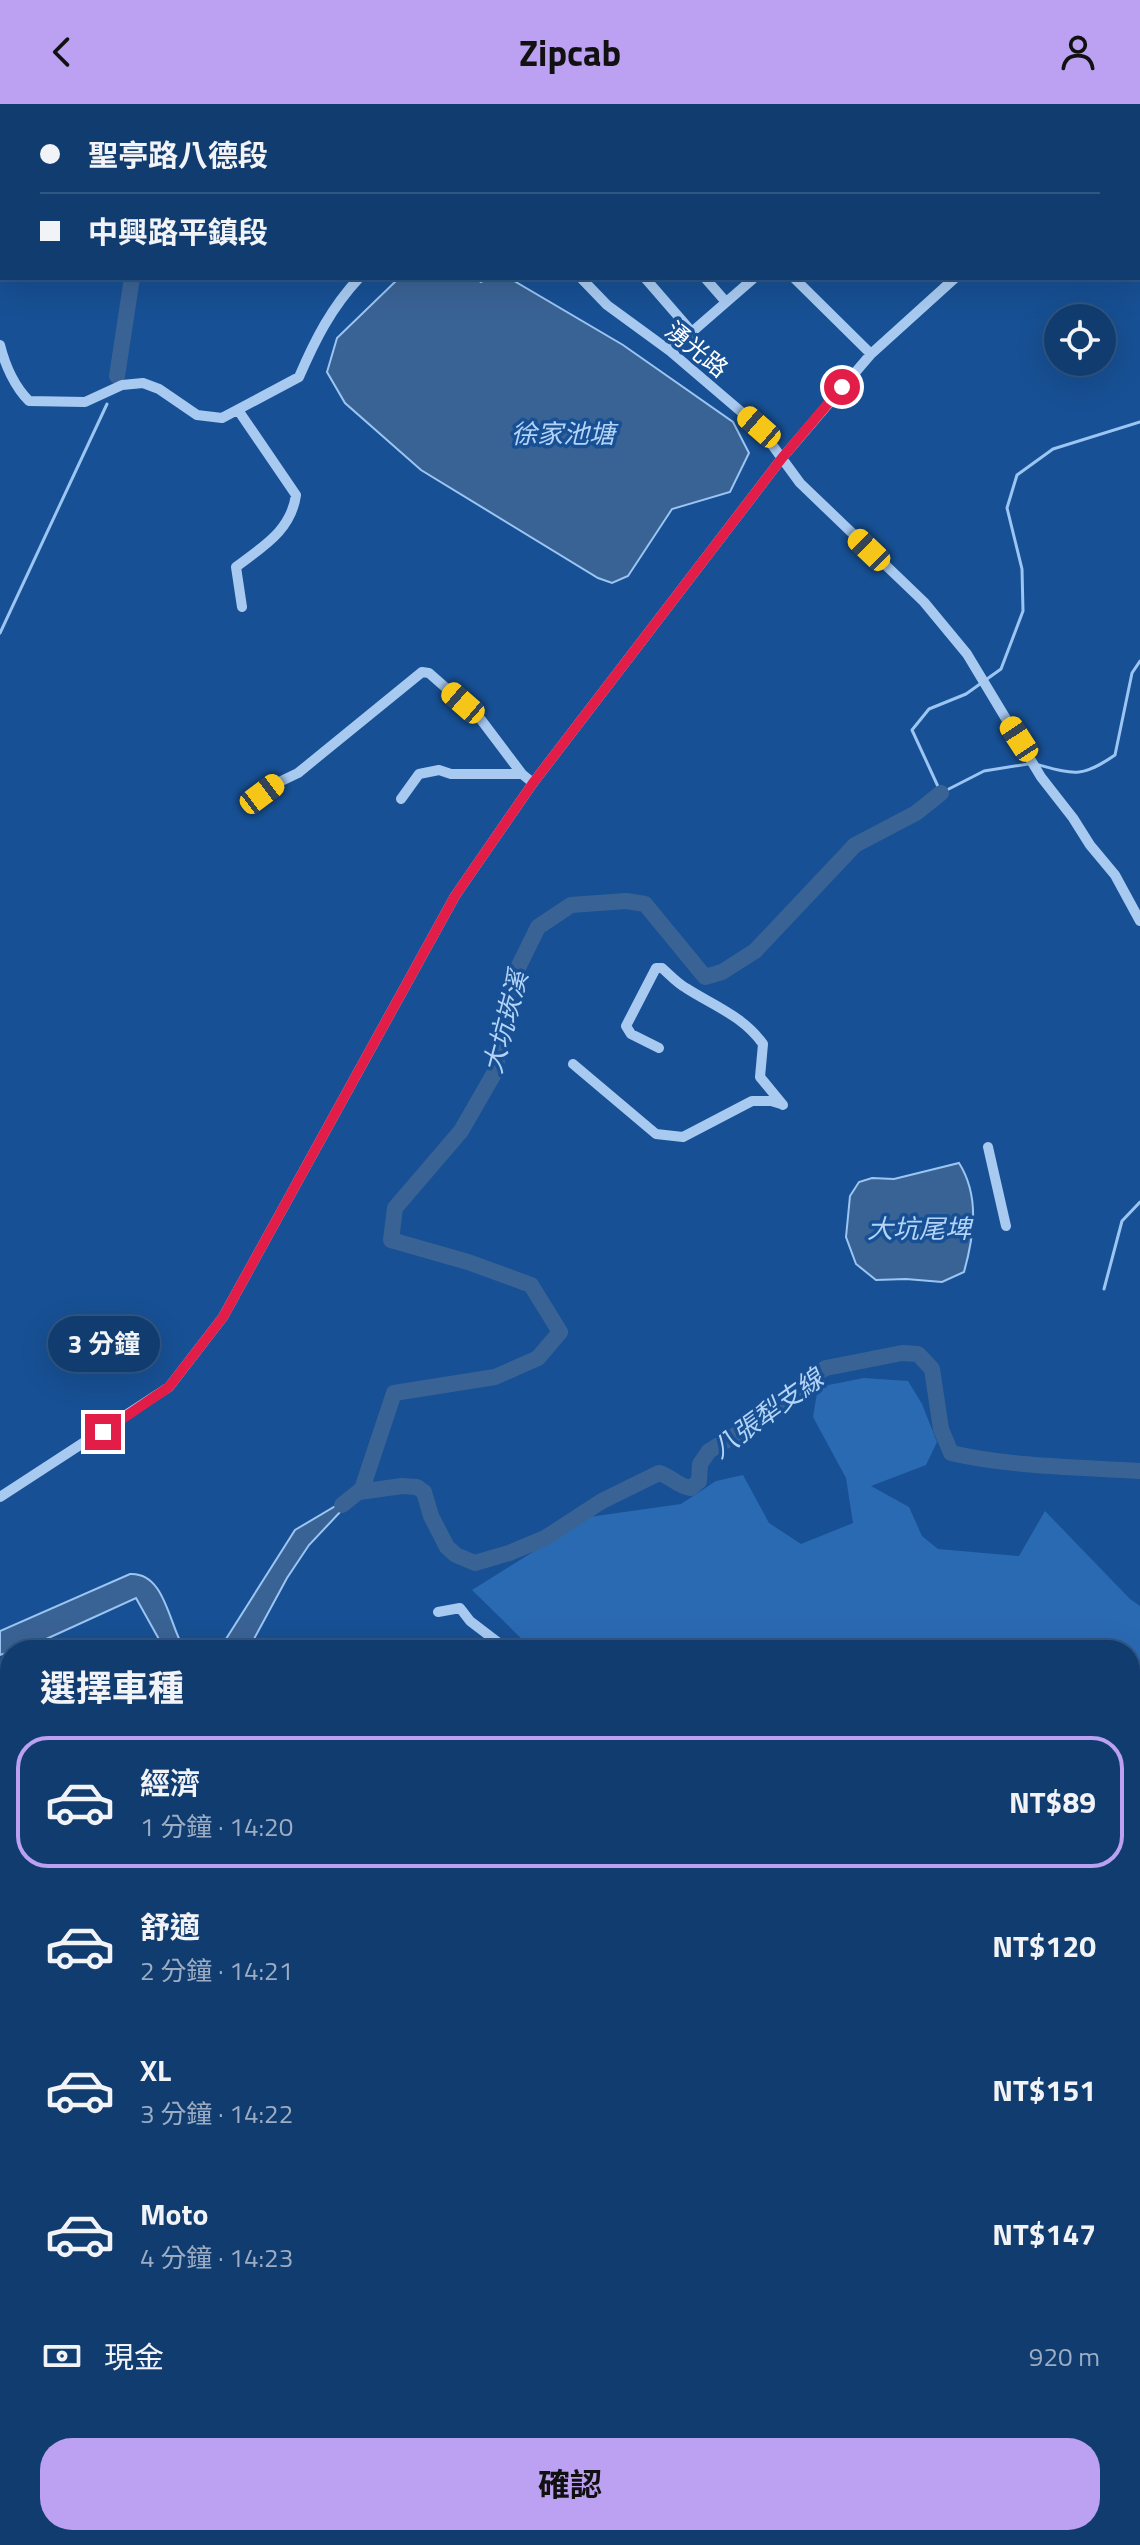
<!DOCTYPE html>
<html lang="zh-TW">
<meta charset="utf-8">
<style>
:root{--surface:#113c6f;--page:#1e4777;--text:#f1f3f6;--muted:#9cadc3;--line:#305682;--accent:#bca0f2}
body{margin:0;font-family:"Titillium Web","Noto Sans TC",sans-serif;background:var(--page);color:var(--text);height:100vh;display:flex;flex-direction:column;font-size:30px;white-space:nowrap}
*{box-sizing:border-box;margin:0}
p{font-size:26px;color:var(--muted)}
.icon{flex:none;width:44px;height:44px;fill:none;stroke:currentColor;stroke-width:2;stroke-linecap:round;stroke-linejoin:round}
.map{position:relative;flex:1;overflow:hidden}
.drawer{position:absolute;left:0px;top:1536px;width:1140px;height:906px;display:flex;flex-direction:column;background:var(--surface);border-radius:32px 32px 0 0;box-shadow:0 8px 32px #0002,0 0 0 2px var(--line)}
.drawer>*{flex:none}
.top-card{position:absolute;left:0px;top:0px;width:1140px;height:176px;box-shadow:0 8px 32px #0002,0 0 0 2px var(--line);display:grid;align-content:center;height:176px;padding:0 40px;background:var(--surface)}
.tools{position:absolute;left:1044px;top:200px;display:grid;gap:16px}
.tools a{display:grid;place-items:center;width:72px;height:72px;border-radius:50%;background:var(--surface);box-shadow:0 8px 32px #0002,0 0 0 2px var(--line);font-size:40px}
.end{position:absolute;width:36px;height:36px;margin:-18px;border:10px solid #e11d48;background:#fff;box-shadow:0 0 0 4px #fff}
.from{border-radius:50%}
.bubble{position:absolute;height:56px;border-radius:28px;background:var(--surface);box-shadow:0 8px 32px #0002,0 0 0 2px var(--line);font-size:26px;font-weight:700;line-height:56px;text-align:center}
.car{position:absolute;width:24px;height:48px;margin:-24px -12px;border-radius:10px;box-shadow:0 0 6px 2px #0007;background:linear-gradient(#f5c518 24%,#345 0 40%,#f5c518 0 76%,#345 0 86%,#f5c518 0)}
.top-card b{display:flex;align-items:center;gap:28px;height:76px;font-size:30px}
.top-card b+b{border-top:2px solid var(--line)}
.top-card i{width:20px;height:20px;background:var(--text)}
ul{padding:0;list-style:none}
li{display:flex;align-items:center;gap:24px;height:132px;margin:0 16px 12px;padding:0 24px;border:4px solid transparent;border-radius:32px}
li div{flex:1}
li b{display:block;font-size:30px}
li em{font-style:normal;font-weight:700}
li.selected{border-color:var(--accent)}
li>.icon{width:72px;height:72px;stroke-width:1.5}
h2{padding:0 40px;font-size:36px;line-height:96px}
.pay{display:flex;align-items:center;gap:20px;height:88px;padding:0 40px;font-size:30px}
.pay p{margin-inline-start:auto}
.button{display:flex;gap:16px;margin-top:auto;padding:16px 40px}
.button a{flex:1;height:92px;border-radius:32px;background:var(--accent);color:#111;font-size:32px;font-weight:700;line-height:92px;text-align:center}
header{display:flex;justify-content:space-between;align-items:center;height:104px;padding:0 40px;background:var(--accent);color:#111;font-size:36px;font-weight:700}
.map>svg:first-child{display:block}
.green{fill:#2a6ab3}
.water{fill:#3a6395;stroke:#9bc5f3;stroke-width:2}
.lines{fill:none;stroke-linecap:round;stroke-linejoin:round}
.stream{stroke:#9bc5f3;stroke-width:3}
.river{stroke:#3a6395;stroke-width:16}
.minor{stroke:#a8caf1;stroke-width:10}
.route{stroke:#e11d48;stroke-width:10}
.labels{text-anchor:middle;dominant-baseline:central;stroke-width:7;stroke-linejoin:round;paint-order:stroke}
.street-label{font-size:24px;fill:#fff;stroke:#175094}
.water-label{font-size:26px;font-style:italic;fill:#b4d4f7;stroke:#175094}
</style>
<header><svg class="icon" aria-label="back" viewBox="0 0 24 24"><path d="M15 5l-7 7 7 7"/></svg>Zipcab<svg class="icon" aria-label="person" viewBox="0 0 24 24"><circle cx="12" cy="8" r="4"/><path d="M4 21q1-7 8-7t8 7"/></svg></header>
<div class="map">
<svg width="1140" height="2441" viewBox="0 0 1140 2441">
<rect width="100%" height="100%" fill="#175094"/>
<path class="green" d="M 864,1274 L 908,1277 L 922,1300 L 937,1338 L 926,1361 L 871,1382 L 909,1403 L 922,1432 L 938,1445 L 1019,1452 L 1045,1407 L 1130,1495 L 1140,1502 L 1140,2049 L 1130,2058 L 1130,1546 L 543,1546 L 531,1544 L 472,1486 L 589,1413 L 681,1400 L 716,1377 L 743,1371 L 769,1419 L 801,1440 L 853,1419 L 846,1374 L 813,1313 L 818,1283 Z
M 0,1955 L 10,1965 L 10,2083 L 0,2085 Z
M 1140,2100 L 1140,2240 L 1130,2248 L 1130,2113 Z
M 10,2326 L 10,2432 L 371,2432 L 413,2441 L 0,2441 L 0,2327 Z
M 428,2432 L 502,2432 L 493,2441 L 417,2441 Z
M 728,2432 L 808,2432 L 804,2441 L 737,2441 Z"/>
<path class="water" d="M 399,174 L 475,174 L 481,178 L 488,174 L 509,174 L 623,241 L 733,318 L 749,349 L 730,388 L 672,405 L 628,472 L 612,479 L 598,474 L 421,366 L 345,299 L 327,268 L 337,234 Z
M 959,1059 C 980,1092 974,1132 964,1168 L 942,1178 L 906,1175 L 876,1176 L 856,1160 L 846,1133 L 850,1092 L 859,1078 L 872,1074 L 894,1075 Z
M 359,1388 L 309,1441 L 287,1474 L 248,1546 L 219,1546 L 295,1426 Z
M 130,1470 C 166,1468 169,1523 185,1546 L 165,1546 L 136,1494 L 44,1536 L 0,1551 L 0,1527 Z"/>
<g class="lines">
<path class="stream" d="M 0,529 L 107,300
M 1028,660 L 984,667 L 941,689 L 912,626 L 929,605 L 966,590 L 1001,565 L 1023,507 L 1022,465 L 1007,404 L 1017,371 L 1053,345 L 1140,318
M 1039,661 C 1076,671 1083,673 1115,651 L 1132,569 L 1140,557
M 1104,1185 L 1122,1117 L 1140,1098"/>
<path class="river" d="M 71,2 L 75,0
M 117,272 L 132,174
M 359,1388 L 402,1382 L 417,1383 L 424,1388 L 431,1412 L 447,1443 L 456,1451 L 475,1459 L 509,1449 L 545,1434 L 602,1397 L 659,1369 C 672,1373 678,1382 691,1384 L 699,1377 L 700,1360 L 709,1347 L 770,1310 L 809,1273 L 826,1264 L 902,1249 L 918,1250 L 932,1265 L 941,1325 L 951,1349 C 1012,1363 1077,1363 1140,1367
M 342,1401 L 362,1385 L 394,1289 L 495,1273 L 538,1254 L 560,1228 L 531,1181 L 468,1158 L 391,1136 L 395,1104 L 461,1027 L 495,968 L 510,880 L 538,823 L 571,801 L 626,797 L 645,800 L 705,873 L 722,868 L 755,847 L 855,741 L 916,709 L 941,689"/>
<path class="minor" d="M 421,0 L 423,2
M 494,0 L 496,2
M 554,0 L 556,2
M 622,0 L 623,2
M 691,0 L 692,2
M 451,2 L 453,0
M 590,2 L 592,0
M 631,2 L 633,0
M 801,2 L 804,0
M 1138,16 L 1140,14
M 581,174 L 607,201 L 670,247 L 759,323 L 800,379 L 924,498 L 967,550 L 1041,673 L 1073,714 L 1090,741 L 1115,771 L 1140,817
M 645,174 L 691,227
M 705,174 L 726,198
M 794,174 L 871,250
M 0,241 C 5,261 15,283 29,297 L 85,298 L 122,281 L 143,279 L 159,285 L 197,311 L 222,314 L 299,273 C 315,236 331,204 359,174
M 670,247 L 754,174
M 238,306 L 296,391 C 291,427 262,443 236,463 L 242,503
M 401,695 L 419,670 L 439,666 L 451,670 L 522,670
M 248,700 L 275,680 L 298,669 L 422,568 L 429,569 L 479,613 L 522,670 L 533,679
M 659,944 L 631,930 L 626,922 L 656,864 L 662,864 C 670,871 677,879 686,884 C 714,902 743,912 763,940 L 760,973 L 783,1001
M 573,960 L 656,1030 L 683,1033 L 752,997 L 771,997 L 781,1000
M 988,1043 L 1006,1122
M 0,1393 L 169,1283 L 223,1213 L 455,792 L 533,679 L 782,354 L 871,250 L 955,174
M 438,1508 L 460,1504 L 470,1517 L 508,1546
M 1130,1695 L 1140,1697
M 0,1911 L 10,1908
M 1130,2076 L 1140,2065
M 1130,2090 L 1140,2080
M 0,2100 L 10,2097
M 1130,2417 L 1140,2423
M 843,2441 L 849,2432
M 853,2441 L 859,2432
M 1063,2441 L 1098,2432"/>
</g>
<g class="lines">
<path class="route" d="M 103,1328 L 169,1283 L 223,1213 L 455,792 L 533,679 L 782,354 L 842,283"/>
</g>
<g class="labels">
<g class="street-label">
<text transform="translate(697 245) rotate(39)">湧光路</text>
</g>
<g class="water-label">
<text x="563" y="329">徐家池塘</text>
<text transform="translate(505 918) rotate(-75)">大坑崁溪</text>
<text x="919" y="1124">大坑尾埤</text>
<text transform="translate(767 1309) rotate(-36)">八張犁支線</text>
</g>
</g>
</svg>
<div class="tools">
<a><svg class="icon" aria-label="locate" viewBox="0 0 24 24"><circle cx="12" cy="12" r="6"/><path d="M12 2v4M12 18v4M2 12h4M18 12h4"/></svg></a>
</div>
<i class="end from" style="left:842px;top:283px"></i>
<i class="end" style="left:103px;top:1328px"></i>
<div class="bubble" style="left:48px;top:1212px;width:112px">3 分鐘</div>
<i class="car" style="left:759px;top:323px;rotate:311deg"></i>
<i class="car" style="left:869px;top:446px;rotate:314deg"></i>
<i class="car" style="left:463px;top:599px;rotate:311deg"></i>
<i class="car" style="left:1019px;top:635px;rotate:327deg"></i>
<i class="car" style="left:262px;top:690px;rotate:53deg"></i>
<div class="top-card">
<b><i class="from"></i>聖亭路八德段</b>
<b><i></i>中興路平鎮段</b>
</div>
<section class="drawer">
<h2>選擇車種</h2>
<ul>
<li class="selected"><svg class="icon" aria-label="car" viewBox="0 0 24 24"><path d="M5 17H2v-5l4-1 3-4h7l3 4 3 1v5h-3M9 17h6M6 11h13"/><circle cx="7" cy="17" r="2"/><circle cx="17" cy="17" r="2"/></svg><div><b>經濟</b><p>1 分鐘 · 14:20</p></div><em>NT$89</em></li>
<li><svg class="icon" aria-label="car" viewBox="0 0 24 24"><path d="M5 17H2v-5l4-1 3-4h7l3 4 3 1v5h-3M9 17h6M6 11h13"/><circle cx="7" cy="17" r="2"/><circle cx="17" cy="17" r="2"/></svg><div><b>舒適</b><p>2 分鐘 · 14:21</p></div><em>NT$120</em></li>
<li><svg class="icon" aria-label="car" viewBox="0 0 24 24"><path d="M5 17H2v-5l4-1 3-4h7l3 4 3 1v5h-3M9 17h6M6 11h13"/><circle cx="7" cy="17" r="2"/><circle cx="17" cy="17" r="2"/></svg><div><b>XL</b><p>3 分鐘 · 14:22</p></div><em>NT$151</em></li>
<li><svg class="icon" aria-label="car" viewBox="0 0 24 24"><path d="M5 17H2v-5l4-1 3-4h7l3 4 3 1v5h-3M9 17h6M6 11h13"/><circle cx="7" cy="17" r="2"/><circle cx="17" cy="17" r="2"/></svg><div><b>Moto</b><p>4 分鐘 · 14:23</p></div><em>NT$147</em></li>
</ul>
<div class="pay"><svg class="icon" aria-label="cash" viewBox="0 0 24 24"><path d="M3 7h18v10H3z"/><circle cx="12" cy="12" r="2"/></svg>現金<p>920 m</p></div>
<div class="button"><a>確認</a></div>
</section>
</div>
